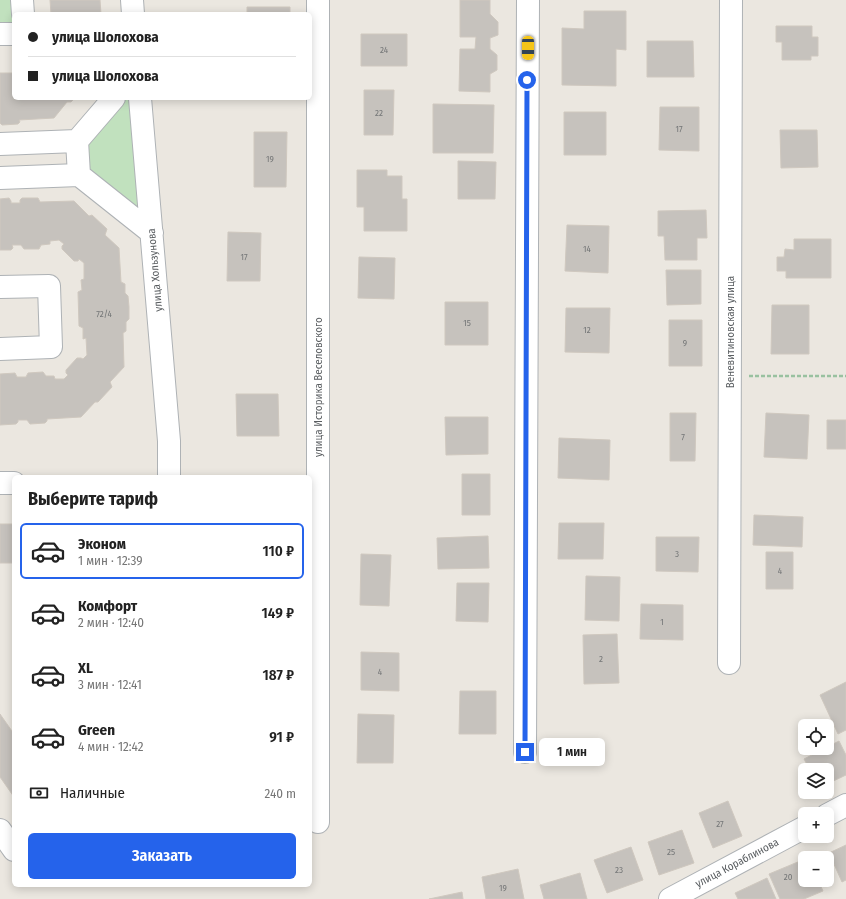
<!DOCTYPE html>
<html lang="ru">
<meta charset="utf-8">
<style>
:root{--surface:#fff;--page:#f6f6f6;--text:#222;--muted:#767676;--line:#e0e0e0;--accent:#2563eb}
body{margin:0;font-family:"Fira Sans Condensed",sans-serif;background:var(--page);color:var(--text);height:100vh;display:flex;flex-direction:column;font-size:15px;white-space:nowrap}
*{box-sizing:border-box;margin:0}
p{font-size:13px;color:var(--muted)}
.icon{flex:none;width:22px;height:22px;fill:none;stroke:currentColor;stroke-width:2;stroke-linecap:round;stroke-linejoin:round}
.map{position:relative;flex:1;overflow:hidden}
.drawer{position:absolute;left:12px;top:475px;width:300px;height:412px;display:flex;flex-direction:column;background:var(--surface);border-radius:6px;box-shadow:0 2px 10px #0003}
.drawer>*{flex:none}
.hud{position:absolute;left:12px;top:12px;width:300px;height:88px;border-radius:6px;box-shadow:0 2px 10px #0003;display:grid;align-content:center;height:88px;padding:0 16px;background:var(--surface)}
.fabs{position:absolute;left:798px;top:719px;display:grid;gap:8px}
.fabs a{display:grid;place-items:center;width:36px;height:36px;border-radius:6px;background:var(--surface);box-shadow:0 2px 10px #0003;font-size:20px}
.end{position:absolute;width:18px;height:18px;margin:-9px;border:5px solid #2563eb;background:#fff;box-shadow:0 0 0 2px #fff}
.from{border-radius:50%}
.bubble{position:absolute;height:28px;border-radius:6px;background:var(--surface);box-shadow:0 2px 10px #0003;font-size:13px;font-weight:600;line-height:28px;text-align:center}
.car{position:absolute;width:12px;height:24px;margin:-12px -6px;border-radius:5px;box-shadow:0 0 3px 1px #0007;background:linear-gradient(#f5c518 24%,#345 0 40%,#f5c518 0 76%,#345 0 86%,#f5c518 0)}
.hud b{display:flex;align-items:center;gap:14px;height:38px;font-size:15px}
.hud b+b{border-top:1px solid var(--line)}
.hud i{width:10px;height:10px;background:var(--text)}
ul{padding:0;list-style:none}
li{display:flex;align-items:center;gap:12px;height:56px;margin:0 8px 6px;padding:0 8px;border:2px solid transparent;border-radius:6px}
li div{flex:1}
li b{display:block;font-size:15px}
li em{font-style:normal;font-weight:600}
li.current{border-color:var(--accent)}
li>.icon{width:36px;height:36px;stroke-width:1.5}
h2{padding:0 16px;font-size:18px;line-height:48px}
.pay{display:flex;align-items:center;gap:10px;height:44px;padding:0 16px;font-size:15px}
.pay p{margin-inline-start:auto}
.primary-button{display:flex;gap:8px;margin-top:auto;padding:8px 16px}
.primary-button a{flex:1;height:46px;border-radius:6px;background:var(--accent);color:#fff;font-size:16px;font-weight:600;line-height:46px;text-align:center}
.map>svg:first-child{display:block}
.green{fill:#c1e1be}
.building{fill:#c6c2bd;stroke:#cfc8bf}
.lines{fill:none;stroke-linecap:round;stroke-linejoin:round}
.minor-casing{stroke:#aeb2b5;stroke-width:24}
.path{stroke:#99c1a0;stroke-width:2.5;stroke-dasharray:4 2;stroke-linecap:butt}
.minor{stroke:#fff;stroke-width:22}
.route{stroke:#2563eb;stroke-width:5}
.labels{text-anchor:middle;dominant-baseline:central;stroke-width:3;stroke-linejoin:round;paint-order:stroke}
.number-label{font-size:9px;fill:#747677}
.street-label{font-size:11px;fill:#595d60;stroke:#fff}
</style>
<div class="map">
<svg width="846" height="899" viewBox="0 0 846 899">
<rect width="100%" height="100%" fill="#ebe7e0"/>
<path class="green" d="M 0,0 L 22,0 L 14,14 L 14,34 L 0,34 Z
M 114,98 L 140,98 L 152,233 L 79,175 L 77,141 Z"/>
<path class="building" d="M 50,0 L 100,0 L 101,14 L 51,14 Z
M 460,0 L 490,0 L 490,14 L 498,22 L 498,35 L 490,38 L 490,49 L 497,55 L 497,70 L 490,74 L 490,92 L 459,91 L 460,49 L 475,49 L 476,37 L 460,37 Z
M 247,7 L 290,7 L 290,14 L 247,14 Z
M 584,11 L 626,11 L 626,50 L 616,49 L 616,86 L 562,85 L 562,28 L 584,29 Z
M 776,26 L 812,26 L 812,37 L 818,37 L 818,56 L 811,56 L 811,60 L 782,60 L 782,42 L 776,42 Z
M 361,34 L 407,34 L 407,66 L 361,66 Z
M 647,41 L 693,41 L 694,77 L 647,77 Z
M 0,73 L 14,73 L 14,98 L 75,98 L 71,102 L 67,102 L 54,118 L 19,120 L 20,122 L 18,124 L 2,125 L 0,123 Z
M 364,90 L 394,90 L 393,135 L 364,135 Z
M 433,104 L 494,105 L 493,153 L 433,153 Z
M 660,107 L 699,107 L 699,151 L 659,150 Z
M 564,112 L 606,112 L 606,155 L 564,155 Z
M 780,130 L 817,130 L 818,167 L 781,168 Z
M 254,132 L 287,132 L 286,187 L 254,187 Z
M 458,161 L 496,162 L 495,199 L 458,199 Z
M 357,170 L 387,170 L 387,176 L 402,176 L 402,199 L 407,199 L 407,231 L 364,231 L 364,207 L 357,207 Z
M 9,198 L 11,201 L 11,203 L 20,203 L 20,200 L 22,198 L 38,198 L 40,202 L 74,201 L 89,216 L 92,215 L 107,229 L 105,235 L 119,248 L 121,282 L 125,284 L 125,293 L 128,296 L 129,307 L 129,319 L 126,322 L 126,331 L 123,333 L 124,367 L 110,382 L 112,387 L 98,402 L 95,402 L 81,417 L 47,419 L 47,421 L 45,423 L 30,424 L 27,420 L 18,420 L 18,422 L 16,424 L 0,425 L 0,374 L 15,373 L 17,377 L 26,377 L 28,373 L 43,372 L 46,376 L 54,376 L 55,379 L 64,379 L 68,375 L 66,373 L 66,370 L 77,358 L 81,358 L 83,359 L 87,355 L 86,338 L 83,339 L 83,328 L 79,326 L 78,292 L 82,290 L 81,280 L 84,279 L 84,263 L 79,259 L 78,261 L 74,261 L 62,249 L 62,246 L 64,244 L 59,240 L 50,241 L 50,244 L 41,245 L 39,249 L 24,249 L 21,245 L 12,245 L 13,248 L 11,250 L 0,250 L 0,199 Z
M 706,210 L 707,238 L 697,238 L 697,260 L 665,260 L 664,236 L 658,236 L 658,211 Z
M 567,225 L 609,226 L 608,273 L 565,271 Z
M 228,232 L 261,233 L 260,281 L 227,281 Z
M 794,239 L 831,239 L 831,278 L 786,278 L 786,271 L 777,271 L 777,257 L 784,257 L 785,249 L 794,250 Z
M 359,257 L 395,258 L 394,299 L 358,298 Z
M 666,270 L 701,270 L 701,304 L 667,305 Z
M 445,302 L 488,302 L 488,345 L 445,345 Z
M 772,305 L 809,305 L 809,354 L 771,354 Z
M 566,308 L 610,308 L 609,353 L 565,352 Z
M 669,320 L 702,320 L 702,366 L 669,366 Z
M 236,394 L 278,394 L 279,436 L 237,436 Z
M 670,413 L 696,413 L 695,461 L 670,461 Z
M 766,413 L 809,415 L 807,459 L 764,457 Z
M 445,417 L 488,417 L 488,454 L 446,455 Z
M 827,420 L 846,420 L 846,449 L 827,449 Z
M 559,438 L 610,440 L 609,480 L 558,478 Z
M 462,474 L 490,474 L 490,515 L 462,515 Z
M 754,515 L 803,517 L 802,547 L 753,545 Z
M 559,523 L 604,523 L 603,559 L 558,559 Z
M 0,524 L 14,524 L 14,563 L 0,563 Z
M 488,536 L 489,568 L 438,569 L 437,538 Z
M 656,537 L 699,537 L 698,572 L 656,571 Z
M 766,552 L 793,552 L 793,589 L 766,589 Z
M 361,554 L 391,555 L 389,606 L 360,605 Z
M 586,576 L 620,577 L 619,621 L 585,620 Z
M 457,583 L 489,583 L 488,622 L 456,621 Z
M 641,604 L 683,605 L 683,640 L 640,639 Z
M 617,634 L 619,683 L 584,684 L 583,635 Z
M 361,652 L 399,653 L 399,691 L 361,690 Z
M 846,682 L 846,730 L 838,734 L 820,695 Z
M 460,691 L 496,691 L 496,734 L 459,734 Z
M 0,714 L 14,734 L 14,797 L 0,777 Z
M 358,714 L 394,715 L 393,763 L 357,763 Z
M 839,741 L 846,755 L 846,775 L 827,784 L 827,770 L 810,770 L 804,759 Z
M 728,801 L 742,836 L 713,848 L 699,813 Z
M 682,830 L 694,863 L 659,875 L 648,842 Z
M 846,845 L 846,880 L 842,882 L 829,853 Z
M 631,847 L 643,880 L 607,893 L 594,860 Z
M 805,859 L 805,880 L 818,880 L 823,891 L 804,899 L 780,899 L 769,874 Z
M 518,869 L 524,899 L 486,899 L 482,877 Z
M 580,873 L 587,899 L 544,899 L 540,885 Z
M 767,878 L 776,899 L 738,899 L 735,893 Z
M 462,892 L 463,899 L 429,899 Z"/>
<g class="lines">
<defs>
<path id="minor" d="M 22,0 L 23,14
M 132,0 L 133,14
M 0,34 L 14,34
M 114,98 L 77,141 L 79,175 L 152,233
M 140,98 L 169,441 L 169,477
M 0,144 L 77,141
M 0,178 L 79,175
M 0,287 L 49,286 L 51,347 L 0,349
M 0,483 L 14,483
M 729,663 L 731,0
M 525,752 L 528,0
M 827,815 L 846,805
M 318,822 L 318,0
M 0,830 L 14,850
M 670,899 L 805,827"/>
</defs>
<use href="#minor" class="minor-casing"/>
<path class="path" d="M 749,376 L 846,376"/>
<use href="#minor" class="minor"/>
</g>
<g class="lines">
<path class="route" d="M 525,752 L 527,80"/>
</g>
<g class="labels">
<g class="number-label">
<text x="384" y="50">24</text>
<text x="379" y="113">22</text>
<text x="679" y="129">17</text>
<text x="270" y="159">19</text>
<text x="587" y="249">14</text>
<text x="244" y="257">17</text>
<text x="104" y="314">72/4</text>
<text x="467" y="323">15</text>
<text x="587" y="330">12</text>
<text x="685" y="343">9</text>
<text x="683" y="437">7</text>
<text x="677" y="554">3</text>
<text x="780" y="571">4</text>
<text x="662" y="622">1</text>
<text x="601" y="659">2</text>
<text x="380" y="672">4</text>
<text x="720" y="824">27</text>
<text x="671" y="852">25</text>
<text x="619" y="870">23</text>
<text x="788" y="877">20</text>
<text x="503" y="888">19</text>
</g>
<g class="street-label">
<text transform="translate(155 270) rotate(-95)">улица Хользунова</text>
<text transform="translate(730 332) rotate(-90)">Веневитиновская улица</text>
<text transform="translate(318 387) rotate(-90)">улица Историка Веселовского</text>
<text transform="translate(737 863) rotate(-28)">улица Кораблинова</text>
</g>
</g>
</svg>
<div class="fabs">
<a><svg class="icon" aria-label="locate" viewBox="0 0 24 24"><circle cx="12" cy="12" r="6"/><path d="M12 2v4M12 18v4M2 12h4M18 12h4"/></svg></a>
<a><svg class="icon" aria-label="layers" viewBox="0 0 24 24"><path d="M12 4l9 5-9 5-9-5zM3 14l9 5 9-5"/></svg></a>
<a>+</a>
<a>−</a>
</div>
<i class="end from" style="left:527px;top:80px"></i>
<i class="end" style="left:525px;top:752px"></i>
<div class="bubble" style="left:539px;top:738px;width:66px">1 мин</div>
<i class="car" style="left:528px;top:48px;rotate:180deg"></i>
<div class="hud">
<b><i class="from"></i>улица Шолохова</b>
<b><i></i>улица Шолохова</b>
</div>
<section class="drawer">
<h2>Выберите тариф</h2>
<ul>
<li class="current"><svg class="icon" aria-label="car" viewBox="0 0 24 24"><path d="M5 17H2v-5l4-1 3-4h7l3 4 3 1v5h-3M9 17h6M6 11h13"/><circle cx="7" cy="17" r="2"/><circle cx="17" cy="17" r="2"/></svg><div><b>Эконом</b><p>1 мин · 12:39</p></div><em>110 ₽</em></li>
<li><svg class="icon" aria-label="car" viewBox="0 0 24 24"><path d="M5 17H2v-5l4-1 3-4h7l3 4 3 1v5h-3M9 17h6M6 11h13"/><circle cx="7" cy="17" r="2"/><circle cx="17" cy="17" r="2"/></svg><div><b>Комфорт</b><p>2 мин · 12:40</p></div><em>149 ₽</em></li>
<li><svg class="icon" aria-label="car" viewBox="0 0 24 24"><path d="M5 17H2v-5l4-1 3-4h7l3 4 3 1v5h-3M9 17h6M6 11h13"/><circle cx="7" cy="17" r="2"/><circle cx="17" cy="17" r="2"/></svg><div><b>XL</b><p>3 мин · 12:41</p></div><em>187 ₽</em></li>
<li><svg class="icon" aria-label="car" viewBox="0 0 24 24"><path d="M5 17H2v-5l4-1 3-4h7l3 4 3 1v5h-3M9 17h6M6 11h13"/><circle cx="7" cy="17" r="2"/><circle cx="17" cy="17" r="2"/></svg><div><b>Green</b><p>4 мин · 12:42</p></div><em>91 ₽</em></li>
</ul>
<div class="pay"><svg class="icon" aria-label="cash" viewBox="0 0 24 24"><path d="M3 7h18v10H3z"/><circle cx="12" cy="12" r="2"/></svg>Наличные<p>240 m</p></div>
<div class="primary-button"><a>Заказать</a></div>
</section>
</div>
